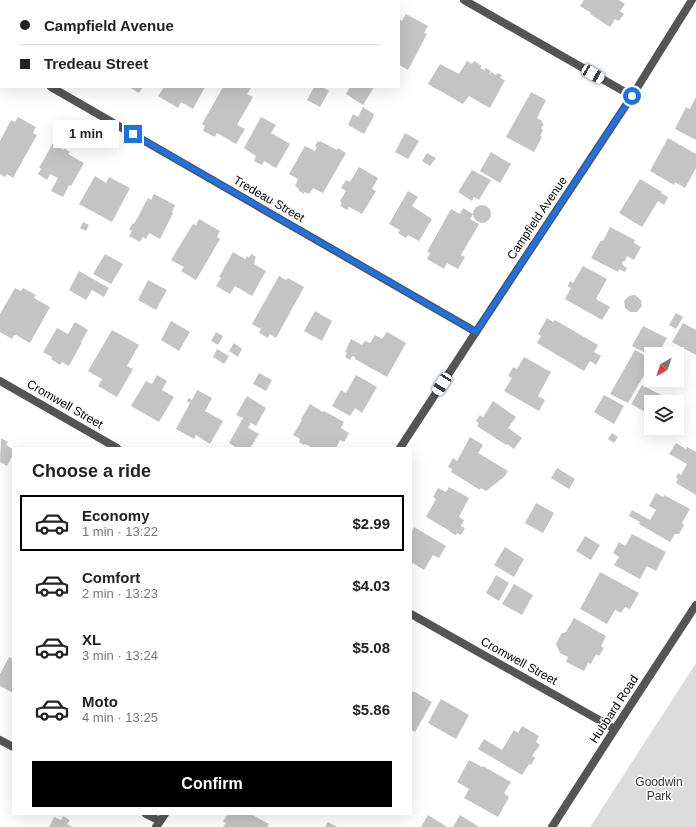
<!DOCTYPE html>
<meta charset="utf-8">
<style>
:root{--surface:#fff;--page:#f6f6f6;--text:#222;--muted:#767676;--line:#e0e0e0;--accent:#000}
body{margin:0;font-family:Helvetica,sans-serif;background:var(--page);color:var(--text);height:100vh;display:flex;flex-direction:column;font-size:15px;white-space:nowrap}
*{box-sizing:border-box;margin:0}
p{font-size:13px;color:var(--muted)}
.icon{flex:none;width:22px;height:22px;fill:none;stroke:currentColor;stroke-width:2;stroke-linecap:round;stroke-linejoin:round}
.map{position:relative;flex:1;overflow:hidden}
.sheet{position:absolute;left:12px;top:447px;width:400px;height:368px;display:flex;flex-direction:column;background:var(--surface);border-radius:0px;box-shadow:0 4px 16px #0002}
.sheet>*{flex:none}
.banner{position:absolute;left:0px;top:0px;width:400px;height:88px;box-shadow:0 4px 16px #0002;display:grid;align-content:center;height:88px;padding:0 20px;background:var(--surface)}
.needle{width:26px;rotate:220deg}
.controls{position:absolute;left:644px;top:347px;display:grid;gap:8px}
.controls a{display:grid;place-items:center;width:40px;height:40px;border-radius:0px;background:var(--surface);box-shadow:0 4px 16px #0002;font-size:20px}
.end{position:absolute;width:18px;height:18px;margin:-9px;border:5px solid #1a73e8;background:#fff;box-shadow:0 0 0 2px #fff}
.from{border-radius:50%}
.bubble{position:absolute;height:28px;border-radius:0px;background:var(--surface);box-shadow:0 4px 16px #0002;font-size:13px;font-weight:700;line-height:28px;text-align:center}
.car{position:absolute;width:12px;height:24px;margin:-12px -6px;border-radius:5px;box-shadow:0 0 3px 1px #0007;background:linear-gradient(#fff 24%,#345 0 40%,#fff 0 76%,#345 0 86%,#fff 0)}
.banner b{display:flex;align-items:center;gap:14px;height:38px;font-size:15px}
.banner b+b{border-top:1px solid var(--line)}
.banner i{width:10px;height:10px;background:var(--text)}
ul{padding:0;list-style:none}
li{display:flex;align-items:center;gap:12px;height:56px;margin:0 8px 6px;padding:0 12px;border:2px solid transparent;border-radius:0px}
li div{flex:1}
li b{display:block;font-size:15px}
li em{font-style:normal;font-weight:700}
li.current{border-color:var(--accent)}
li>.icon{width:36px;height:36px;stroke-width:1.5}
h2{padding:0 20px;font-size:18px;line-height:48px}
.cta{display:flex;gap:8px;margin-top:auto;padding:8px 20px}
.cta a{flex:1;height:46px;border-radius:0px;background:var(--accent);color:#fff;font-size:16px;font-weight:700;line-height:46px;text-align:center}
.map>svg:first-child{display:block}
.green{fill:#dcdcdc}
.building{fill:#c4c4c4}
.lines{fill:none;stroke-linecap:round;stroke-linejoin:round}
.minor{stroke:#555;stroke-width:8}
.tertiary{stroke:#555;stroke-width:8}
.route{stroke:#1a73e8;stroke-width:5}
.labels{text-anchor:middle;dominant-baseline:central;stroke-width:3;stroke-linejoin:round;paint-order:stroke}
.street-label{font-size:12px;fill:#000;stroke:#fff}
.park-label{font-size:12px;fill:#333;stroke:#fff}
</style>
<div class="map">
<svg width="696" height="827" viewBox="0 0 696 827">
<rect width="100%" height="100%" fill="#fff"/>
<path class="green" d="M 696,663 L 696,827 L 590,827 Z"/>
<path class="building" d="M 584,0 L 619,0 L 625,4 L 620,11 L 624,14 L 619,21 L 615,19 L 610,27 L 590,14 L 591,13 L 580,6 Z
M 406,14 L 428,26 L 424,33 L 427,34 L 408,70 L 399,65 L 399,19 L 402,21 Z
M 467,61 L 472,64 L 474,61 L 482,66 L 480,68 L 484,70 L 486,68 L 491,71 L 489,74 L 490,74 L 491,72 L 496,75 L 497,73 L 502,75 L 500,78 L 505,80 L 490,108 L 469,96 L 463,104 L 428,84 L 440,64 L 459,74 Z
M 129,87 L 143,87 L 139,93 Z
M 164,87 L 205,87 L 193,109 L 181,102 L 178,108 L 158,96 Z
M 223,87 L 237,87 L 239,88 L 240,87 L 249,87 L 251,88 L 247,94 L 253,97 L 237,125 L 245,129 L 236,144 L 217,133 L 215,137 L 203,131 L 205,126 L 202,124 Z
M 314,87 L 323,87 L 329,91 L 320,107 L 307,100 Z
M 350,87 L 374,87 L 363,105 L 346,94 Z
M 531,92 L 546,100 L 537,118 L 542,121 L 542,123 L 544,124 L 541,128 L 543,130 L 540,136 L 542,137 L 534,152 L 506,137 Z
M 696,97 L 696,140 L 675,129 L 686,107 L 690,109 Z
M 363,107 L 374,114 L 373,115 L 374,116 L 364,134 L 348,125 L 353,114 L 358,117 Z
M 18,117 L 36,127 L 33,133 L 37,135 L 13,178 L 7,174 L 5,177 L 0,174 L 0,141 L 11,120 L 15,122 Z
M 261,117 L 276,125 L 271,133 L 290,144 L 276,168 L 264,161 L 262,165 L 254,161 L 256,156 L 244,148 Z
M 405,133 L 419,141 L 408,159 L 395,152 Z
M 668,138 L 696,154 L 696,168 L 685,188 L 675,182 L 674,185 L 650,171 Z
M 318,141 L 320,142 L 320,141 L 337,150 L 338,148 L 346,153 L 323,193 L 313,188 L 309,194 L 304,192 L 304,194 L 298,190 L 299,189 L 295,186 L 298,179 L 289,174 L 305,146 L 315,151 L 317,147 L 315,146 Z
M 53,143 L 62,148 L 61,149 L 63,150 L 64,148 L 70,152 L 68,154 L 84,163 L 71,186 L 69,185 L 63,197 L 51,191 L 58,178 L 50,174 L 47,180 L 38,174 L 41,169 L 39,168 Z
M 491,152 L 511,164 L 500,183 L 480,171 Z
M 427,153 L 436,158 L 430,166 L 422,161 Z
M 359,167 L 378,178 L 372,189 L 376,191 L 362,214 L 349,207 L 347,210 L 340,206 L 342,203 L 340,201 L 346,191 L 341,188 L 346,180 L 350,182 Z
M 472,170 L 491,180 L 479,200 L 474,197 L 472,201 L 458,192 Z
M 95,176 L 106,183 L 109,177 L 130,188 L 112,222 L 79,204 Z
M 640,179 L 662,192 L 661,193 L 668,197 L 664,205 L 658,201 L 642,227 L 619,213 Z
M 408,191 L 418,197 L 412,206 L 432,219 L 419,241 L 408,235 L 406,238 L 398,233 L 400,230 L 389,224 Z
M 154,194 L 175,205 L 172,212 L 173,213 L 160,239 L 149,233 L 146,239 L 143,237 L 140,242 L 129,236 L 132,231 L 129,229 L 133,223 L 134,224 L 148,198 L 151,200 Z
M473 214a9 9 0 1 1 18 0a9 9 0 1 1-18 0Z
M 463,208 L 473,214 L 470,219 L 479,224 L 461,255 L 465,257 L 458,269 L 447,263 L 444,269 L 427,259 L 430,253 L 427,252 L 451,209 L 460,214 Z
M 199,219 L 220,231 L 217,237 L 220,239 L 196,280 L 181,271 L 184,267 L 171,260 L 193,224 L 196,225 Z
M 83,222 L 89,225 L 86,231 L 80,228 Z
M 610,227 L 635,240 L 634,243 L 641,247 L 634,260 L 627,256 L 625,261 L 623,261 L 622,264 L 627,268 L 625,272 L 619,269 L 618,272 L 591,258 L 601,240 L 603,241 Z
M 233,252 L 245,259 L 247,256 L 249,258 L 251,254 L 256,257 L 254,261 L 255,261 L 254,264 L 266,271 L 252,296 L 235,286 L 230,294 L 216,286 L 221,278 L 219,277 Z
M 105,254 L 123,264 L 111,284 L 93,274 Z
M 583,266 L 607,279 L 596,299 L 610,307 L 602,320 L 565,299 L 571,288 L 568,286 L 570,281 L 573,283 Z
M 79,271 L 109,288 L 104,297 L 92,290 L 86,300 L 69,290 Z
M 279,276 L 286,280 L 288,278 L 304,287 L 276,338 L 270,334 L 268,338 L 259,333 L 261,329 L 252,324 Z
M 148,280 L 167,290 L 156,310 L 138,300 Z
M 15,288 L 21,291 L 23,288 L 36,295 L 34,298 L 50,307 L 30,343 L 16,335 L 14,335 L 12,339 L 0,332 L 0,314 Z
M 635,295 L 641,300 L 642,306 L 637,312 L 630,312 L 625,308 L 624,301 L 629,296 Z
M 315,311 L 332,321 L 322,341 L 304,331 Z
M 676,313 L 683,317 L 676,329 L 669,325 Z
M 547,318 L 553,322 L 555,320 L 598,345 L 594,352 L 601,356 L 596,365 L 590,361 L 584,371 L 537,343 L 541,336 L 538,334 Z
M 171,321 L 190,332 L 179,351 L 161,340 Z
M 75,322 L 88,330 L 81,342 L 82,342 L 69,366 L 62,362 L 60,365 L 51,359 L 52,357 L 43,352 L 57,328 L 68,334 Z
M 683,323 L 696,330 L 696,355 L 672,342 Z
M 643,326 L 667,338 L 658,354 L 651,354 L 651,356 L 632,346 Z
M 112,330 L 139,345 L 127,366 L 133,369 L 117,397 L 98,386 L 102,379 L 88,371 Z
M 216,332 L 223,336 L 218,345 L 211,341 Z
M 387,332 L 406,343 L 387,377 L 355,359 L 355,357 L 352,356 L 350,360 L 345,357 L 347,353 L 345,352 L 351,339 L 362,345 L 365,341 L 370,343 L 375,335 L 382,339 Z
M 234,343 L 242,349 L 238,357 L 229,351 Z
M 217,349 L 229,356 L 224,364 L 213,357 Z
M 635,350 L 651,359 L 651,363 L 628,403 L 610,394 Z
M 524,357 L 551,372 L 538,396 L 545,400 L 539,411 L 504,391 L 512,378 L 508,376 L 513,367 L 517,369 Z
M 259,373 L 272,380 L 266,391 L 253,384 Z
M 157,375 L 167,381 L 162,390 L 174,397 L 159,422 L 131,406 L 146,381 L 152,384 Z
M 356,375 L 377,387 L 362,413 L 355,408 L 350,416 L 332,406 L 341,390 L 346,393 Z
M 642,385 L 663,396 L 659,402 L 651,402 L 651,415 L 631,404 Z
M 197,390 L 212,398 L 205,411 L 223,421 L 210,444 L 196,435 L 194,439 L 176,429 L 190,403 L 187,401 L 189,398 L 192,400 Z
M 604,395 L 624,406 L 614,424 L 594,412 Z
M 247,396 L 266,408 L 256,426 L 251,423 L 248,428 L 259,434 L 250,448 L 237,448 L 229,443 L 243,418 L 236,415 Z
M 493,401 L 516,417 L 508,428 L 522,438 L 514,449 L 507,444 L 506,445 L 477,426 L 479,423 L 476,421 L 480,415 L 483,417 Z
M 310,404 L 323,412 L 324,411 L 344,422 L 341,428 L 349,433 L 344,442 L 340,440 L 336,448 L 313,448 L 305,444 L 304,445 L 299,442 L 300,439 L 293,435 L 302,420 L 301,419 Z
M 612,433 L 618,437 L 614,443 L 608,439 Z
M 470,437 L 483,445 L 478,453 L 508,471 L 504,477 L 486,491 L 481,488 L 480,490 L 451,472 L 452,469 L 448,467 L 453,458 L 457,461 Z
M 1,438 L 8,442 L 6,445 L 13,449 L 13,455 L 7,466 L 0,462 Z
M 676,443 L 686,449 L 687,447 L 696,452 L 696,495 L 676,483 L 678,479 L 676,477 L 678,473 L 681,475 L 687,464 L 669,454 Z
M 557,468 L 575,479 L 569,489 L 551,478 Z
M 449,487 L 469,498 L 459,517 L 464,520 L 461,526 L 465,528 L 461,535 L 457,533 L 456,535 L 450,532 L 450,531 L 426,517 L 436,499 L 433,497 L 438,488 L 446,492 Z
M 656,493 L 663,497 L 664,495 L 690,509 L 682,523 L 684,525 L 679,534 L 675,534 L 670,542 L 639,524 L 640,522 L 629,516 L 632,510 L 650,520 L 656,510 L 649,506 Z
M 536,503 L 554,513 L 543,533 L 525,523 Z
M 414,527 L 446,546 L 439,558 L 433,555 L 424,570 L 413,563 L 411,567 L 411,532 Z
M 632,534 L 666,552 L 656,571 L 647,566 L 640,579 L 614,565 L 619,557 L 613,553 L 619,542 L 625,546 Z
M 585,536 L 600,545 L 591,560 L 576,551 Z
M 505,547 L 524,559 L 514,577 L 494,565 Z
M 600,572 L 639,593 L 630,609 L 625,607 L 621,613 L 615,610 L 607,624 L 580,609 Z
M 496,575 L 509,583 L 499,601 L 486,593 Z
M 514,584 L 533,595 L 522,615 L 502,604 Z
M 574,618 L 606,636 L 601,646 L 604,648 L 599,656 L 596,654 L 591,664 L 588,663 L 584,671 L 566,662 L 568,657 L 560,653 L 556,644 L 561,634 L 566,632 Z
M 9,657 L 13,659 L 13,693 L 0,686 L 0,674 Z
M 413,691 L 432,702 L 415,732 L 411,730 L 411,694 Z
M 441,699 L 469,715 L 456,739 L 428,723 Z
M 522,726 L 539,736 L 536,742 L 540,745 L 532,756 L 535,758 L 531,765 L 529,764 L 522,775 L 478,749 L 484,739 L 502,750 L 514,730 L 518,733 Z
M 469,760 L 482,767 L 483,766 L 511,782 L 504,793 L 509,797 L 498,817 L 464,798 L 469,789 L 457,782 Z
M 228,814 L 251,814 L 269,824 L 267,827 L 223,827 L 226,823 L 223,821 Z
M 428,815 L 447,827 L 421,827 Z
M 460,815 L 479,827 L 453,827 Z
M 63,816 L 70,820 L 67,824 L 73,827 L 49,827 L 54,817 L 61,820 Z
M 328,822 L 337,827 L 325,827 Z"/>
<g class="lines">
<path class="minor" d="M 464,0 L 632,96
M 0,58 L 1,58
M 51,87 L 476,332
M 0,381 L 117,448
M 411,614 L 615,729
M 0,740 L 13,747
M 146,814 L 160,821
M 552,827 L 615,729 L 696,605"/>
<path class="tertiary" d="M 400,448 L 476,332 L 632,96 L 692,0
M 156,827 L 165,814"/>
</g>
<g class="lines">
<path class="route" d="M 133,134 L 476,332 L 632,96"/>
</g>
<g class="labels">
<g class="street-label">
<text transform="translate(269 199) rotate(30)">Tredeau Street</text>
<text transform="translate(537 218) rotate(-56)">Campfield Avenue</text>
<text transform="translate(65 404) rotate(30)">Cromwell Street</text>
<text transform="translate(519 661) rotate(29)">Cromwell Street</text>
<text transform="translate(614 709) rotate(-57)">Hubbard Road</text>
</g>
<g class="park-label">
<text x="659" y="782">Goodwin<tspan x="659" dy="14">Park</tspan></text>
</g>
</g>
</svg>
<div class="controls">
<a><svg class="needle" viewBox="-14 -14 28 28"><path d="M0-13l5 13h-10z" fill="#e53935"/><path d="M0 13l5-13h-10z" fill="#767676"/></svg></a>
<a><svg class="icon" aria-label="layers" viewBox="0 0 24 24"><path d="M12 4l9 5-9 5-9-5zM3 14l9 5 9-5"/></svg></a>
</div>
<i class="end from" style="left:632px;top:96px"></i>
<i class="end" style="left:133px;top:134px"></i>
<div class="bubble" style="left:53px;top:120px;width:66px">1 min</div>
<i class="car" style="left:593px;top:74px;rotate:120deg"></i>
<i class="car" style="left:442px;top:384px;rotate:213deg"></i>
<div class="banner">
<b><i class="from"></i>Campfield Avenue</b>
<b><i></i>Tredeau Street</b>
</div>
<section class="sheet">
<h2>Choose a ride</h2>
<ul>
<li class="current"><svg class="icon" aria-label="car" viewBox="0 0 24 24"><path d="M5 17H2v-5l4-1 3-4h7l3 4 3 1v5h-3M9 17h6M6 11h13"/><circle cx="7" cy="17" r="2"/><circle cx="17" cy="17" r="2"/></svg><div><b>Economy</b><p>1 min · 13:22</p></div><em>$2.99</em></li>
<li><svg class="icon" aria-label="car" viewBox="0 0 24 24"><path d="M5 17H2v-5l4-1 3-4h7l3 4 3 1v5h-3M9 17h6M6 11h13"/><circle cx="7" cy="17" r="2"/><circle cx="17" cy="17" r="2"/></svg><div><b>Comfort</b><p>2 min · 13:23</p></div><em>$4.03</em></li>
<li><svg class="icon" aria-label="car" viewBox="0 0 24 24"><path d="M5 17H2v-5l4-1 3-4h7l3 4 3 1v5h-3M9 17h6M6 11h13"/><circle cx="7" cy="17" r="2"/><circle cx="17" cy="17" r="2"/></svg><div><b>XL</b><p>3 min · 13:24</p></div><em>$5.08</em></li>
<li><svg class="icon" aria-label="car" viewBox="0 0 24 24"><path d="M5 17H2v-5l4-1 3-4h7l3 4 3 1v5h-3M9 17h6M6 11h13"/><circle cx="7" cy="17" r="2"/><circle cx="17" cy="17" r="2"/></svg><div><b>Moto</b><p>4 min · 13:25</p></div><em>$5.86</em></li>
</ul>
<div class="cta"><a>Confirm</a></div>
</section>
</div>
